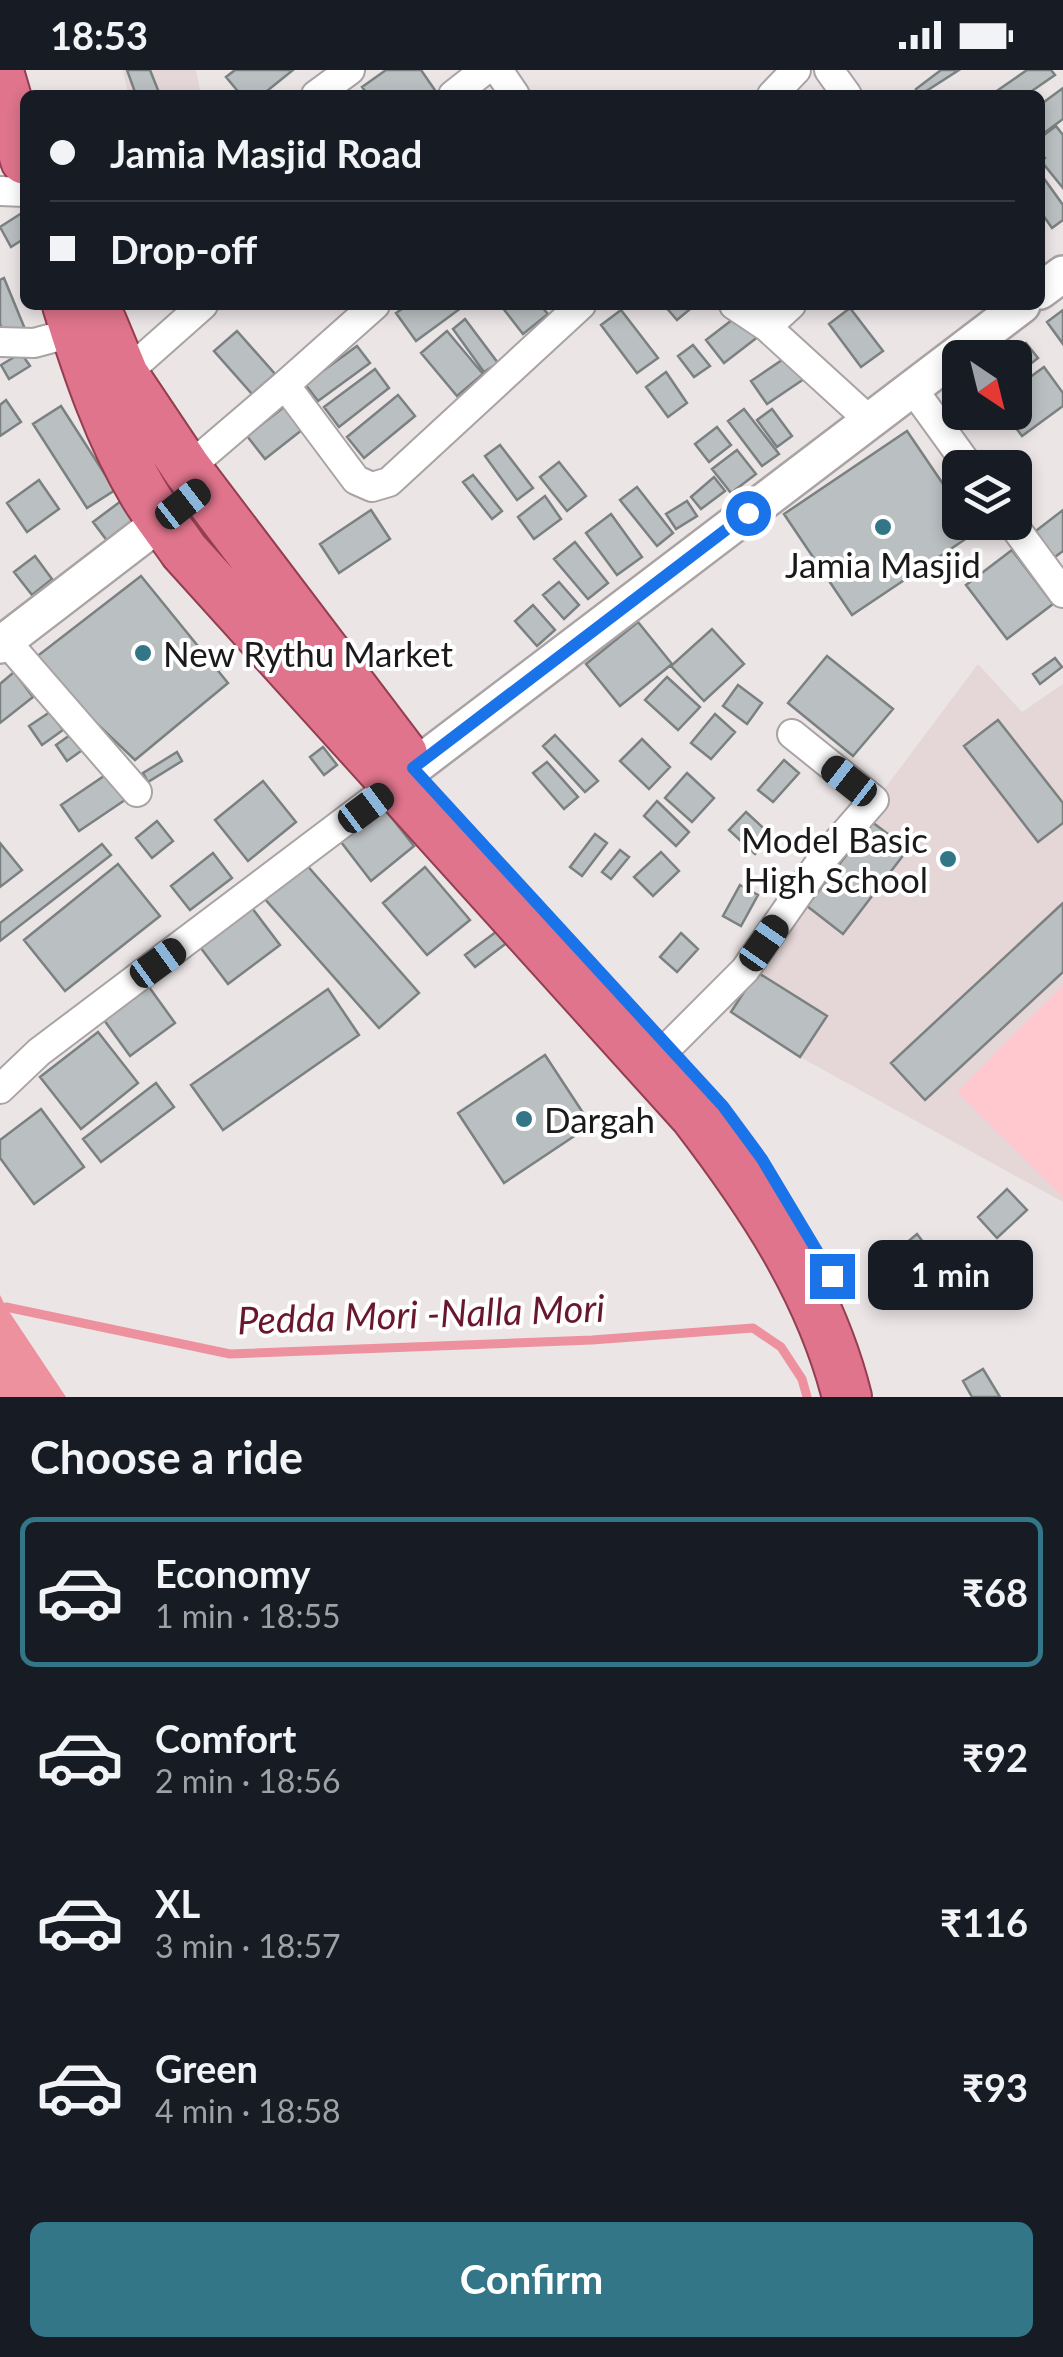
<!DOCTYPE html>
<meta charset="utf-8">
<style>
:root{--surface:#171b24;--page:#20242c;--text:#f1f3f6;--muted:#9ea1a6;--line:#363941;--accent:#337687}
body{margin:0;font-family:Lato,sans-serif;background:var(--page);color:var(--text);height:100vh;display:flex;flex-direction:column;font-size:38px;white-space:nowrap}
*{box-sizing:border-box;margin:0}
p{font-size:32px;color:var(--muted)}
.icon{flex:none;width:55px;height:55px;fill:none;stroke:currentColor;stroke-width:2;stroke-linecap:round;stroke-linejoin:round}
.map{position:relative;height:1327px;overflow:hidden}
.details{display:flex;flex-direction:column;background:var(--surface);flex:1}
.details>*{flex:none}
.hud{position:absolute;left:20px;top:20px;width:1025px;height:220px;border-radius:15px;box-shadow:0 5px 15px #0003;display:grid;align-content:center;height:220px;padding:0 30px;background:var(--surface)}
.needle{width:65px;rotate:145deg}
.fabs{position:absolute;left:942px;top:270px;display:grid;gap:20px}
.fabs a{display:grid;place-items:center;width:90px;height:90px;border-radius:15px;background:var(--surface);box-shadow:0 5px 15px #0003;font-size:50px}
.end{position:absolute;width:45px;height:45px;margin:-22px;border:12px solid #1a73e8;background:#fff;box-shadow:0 0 0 5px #fff}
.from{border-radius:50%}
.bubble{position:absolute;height:70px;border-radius:15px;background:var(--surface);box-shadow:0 5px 15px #0003;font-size:32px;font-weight:700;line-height:70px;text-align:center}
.car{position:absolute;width:30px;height:60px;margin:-30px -15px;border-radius:12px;box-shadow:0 0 8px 2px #0007;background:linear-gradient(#222 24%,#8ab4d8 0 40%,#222 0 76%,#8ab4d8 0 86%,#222 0)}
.hud b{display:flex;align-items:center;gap:35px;height:95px;font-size:38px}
.hud b+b{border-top:2px solid var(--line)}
.hud i{width:25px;height:25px;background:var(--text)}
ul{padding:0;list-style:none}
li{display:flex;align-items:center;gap:30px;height:150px;margin:0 20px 15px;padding:0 10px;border:5px solid transparent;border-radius:15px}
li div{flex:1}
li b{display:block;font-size:38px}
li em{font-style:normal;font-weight:700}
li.selected{border-color:var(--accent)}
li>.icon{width:90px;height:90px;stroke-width:1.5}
h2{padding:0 30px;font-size:45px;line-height:120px}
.button{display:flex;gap:20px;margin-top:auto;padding:20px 30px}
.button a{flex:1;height:115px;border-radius:15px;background:var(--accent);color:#fff;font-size:40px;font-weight:700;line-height:115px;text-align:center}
.status{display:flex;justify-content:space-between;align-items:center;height:70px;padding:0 50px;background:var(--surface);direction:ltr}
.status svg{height:28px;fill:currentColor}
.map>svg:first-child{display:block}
.built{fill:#e5d6d7}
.green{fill:#ffc8cf}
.water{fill:#ee919f}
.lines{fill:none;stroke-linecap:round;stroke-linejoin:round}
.stream{stroke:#ee919f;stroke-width:9}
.building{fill:#babfc1;stroke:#7b8081;stroke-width:2.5}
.minor-casing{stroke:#a9a3a4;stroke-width:32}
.tertiary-casing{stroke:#a9a3a4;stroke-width:40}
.trunk-casing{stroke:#953e51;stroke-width:52}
.minor{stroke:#fff;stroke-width:28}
.tertiary{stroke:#fff;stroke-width:35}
.trunk{stroke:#df748c;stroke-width:48}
.route{stroke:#1a73e8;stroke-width:12}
.poi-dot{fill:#337687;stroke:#fff;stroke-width:4}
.labels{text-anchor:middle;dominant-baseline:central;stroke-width:8;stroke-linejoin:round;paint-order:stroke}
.poi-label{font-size:35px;fill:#1b1919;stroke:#fff;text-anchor:start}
.water-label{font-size:38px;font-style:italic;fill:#69172c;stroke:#fff}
</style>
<div class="status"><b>18:53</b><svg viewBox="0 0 49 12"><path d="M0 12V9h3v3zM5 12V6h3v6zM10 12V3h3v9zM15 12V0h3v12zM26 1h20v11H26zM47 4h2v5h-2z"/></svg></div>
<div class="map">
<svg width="1063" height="1327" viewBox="0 0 1063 1327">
<rect width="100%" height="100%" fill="#ebe5e6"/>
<path class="built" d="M 123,0 L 196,0 L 201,25 L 128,25 Z
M 978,594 L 1022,642 L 1063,614 L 1063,1132 L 800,987 L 722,936 Z"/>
<path class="green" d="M 1063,915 L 1063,1127 L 957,1022 Z"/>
<path class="water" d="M 0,1225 L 6,1237 L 66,1327 L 0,1327 Z"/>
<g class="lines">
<path class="stream" d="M 6,1237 L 230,1284 L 592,1270 L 753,1258 L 781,1277 L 802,1309 L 807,1327"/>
</g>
<path class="building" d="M 127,0 L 150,0 L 160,25 L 136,25 Z
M 235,0 L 293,0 L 262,25 L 241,25 L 226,7 Z
M 386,0 L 421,0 L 437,23 L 368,25 L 362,17 Z
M 941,0 L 959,0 L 920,25 L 916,19 Z
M 1027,0 L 1051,0 L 1055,5 L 1026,25 L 991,25 Z
M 1063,18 L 1063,49 L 1040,66 L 1040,35 Z
M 1056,56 L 1063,65 L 1063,118 L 1041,91 L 1045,88 L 1040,81 L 1040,68 Z
M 1040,103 L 1063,135 L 1063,150 L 1052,158 L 1040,141 Z
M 25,141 L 25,168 L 11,177 L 0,157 Z
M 4,208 L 25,259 L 5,267 L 0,254 L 0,210 Z
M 408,235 L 459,235 L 461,238 L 416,271 L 396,243 Z
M 504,235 L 540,235 L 548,244 L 523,264 L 502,237 Z
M 664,235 L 695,235 L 677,250 Z
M 850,238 L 883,281 L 861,297 L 829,254 Z
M 621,240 L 658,288 L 637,303 L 601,255 Z
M 1063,240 L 1063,274 L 1047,252 Z
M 741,243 L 759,266 L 724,293 L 706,270 Z
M 465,249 L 498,293 L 484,302 L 453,259 Z
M 237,261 L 275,304 L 252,324 L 214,281 Z
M 447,261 L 483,304 L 457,326 L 421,283 Z
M 1026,273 L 1038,288 L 1015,306 L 1015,288 L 1008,288 Z
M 693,275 L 710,296 L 694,307 L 678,286 Z
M 357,276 L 370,293 L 318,331 L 305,314 Z
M 21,283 L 30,296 L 9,309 L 1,295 Z
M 788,286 L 804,309 L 767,334 L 751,311 Z
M 1044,297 L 1063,323 L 1063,336 L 1022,366 L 1004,342 L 1015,342 L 1015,318 Z
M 375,299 L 389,318 L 339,357 L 324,337 Z
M 666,302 L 687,333 L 668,347 L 646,317 Z
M 398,325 L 415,346 L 364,388 L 347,367 Z
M 6,330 L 21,352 L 0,366 L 0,335 Z
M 289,333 L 307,356 L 265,389 L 247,366 Z
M 61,336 L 115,420 L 87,438 L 33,354 Z
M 744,339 L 779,384 L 762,396 L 728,351 Z
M 772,339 L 792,366 L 777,377 L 757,350 Z
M 717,357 L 731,375 L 709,392 L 695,374 Z
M 907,361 L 960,439 L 960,452 L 969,452 L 976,462 L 852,545 L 784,444 Z
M 500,375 L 533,418 L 517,430 L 485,386 Z
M 737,380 L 756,404 L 731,423 L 712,399 Z
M 559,392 L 586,426 L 567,441 L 540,407 Z
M 473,405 L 502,441 L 492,449 L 463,412 Z
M 714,407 L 725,421 L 701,439 L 691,427 Z
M 39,410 L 59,439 L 27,462 L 7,433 Z
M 637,417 L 673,463 L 657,476 L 620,430 Z
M 133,422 L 148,443 L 108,472 L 93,452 Z
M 545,426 L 561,449 L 534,469 L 518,447 Z
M 687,431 L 697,446 L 676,459 L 666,444 Z
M 371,440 L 390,469 L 339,503 L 320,474 Z
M 1063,440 L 1063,481 L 1047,493 L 1028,467 Z
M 611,444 L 642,487 L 617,505 L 586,463 Z
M 575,472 L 608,513 L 588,529 L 554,489 Z
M 1012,480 L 1053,534 L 1007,569 L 966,515 Z
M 35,486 L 52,509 L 32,525 L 14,502 Z
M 141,506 L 228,613 L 135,690 L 31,591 Z
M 559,512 L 579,535 L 564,549 L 543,525 Z
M 533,535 L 555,560 L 537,576 L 515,551 Z
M 638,552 L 672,594 L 620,636 L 586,594 Z
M 712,559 L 744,594 L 704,631 L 671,596 Z
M 827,586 L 893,639 L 853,686 L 788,633 Z
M 1055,588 L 1062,597 L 1040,614 L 1033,604 Z
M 14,602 L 33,627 L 0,653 L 0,614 Z
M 667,607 L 700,637 L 678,660 L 645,630 Z
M 738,615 L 762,633 L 747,654 L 723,636 Z
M 50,642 L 63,660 L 42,675 L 29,656 Z
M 715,644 L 735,662 L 711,689 L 691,673 Z
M 998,650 L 1063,733 L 1063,753 L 1038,772 L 964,676 Z
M 77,660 L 88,676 L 67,691 L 56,675 Z
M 555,665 L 598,711 L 585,722 L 543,676 Z
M 642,669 L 670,697 L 649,719 L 620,691 Z
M 323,677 L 337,695 L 324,705 L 310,687 Z
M 177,682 L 182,691 L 148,712 L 143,703 Z
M 784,690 L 799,703 L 773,732 L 758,720 Z
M 547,692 L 578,727 L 564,739 L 533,703 Z
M 687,703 L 714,728 L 692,752 L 665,728 Z
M 107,704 L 125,730 L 79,761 L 61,735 Z
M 263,711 L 296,752 L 248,791 L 215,750 Z
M 657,731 L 689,762 L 676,776 L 644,746 Z
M 384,738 L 414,776 L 371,811 L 341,772 Z
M 746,742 L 772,766 L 755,784 L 729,760 Z
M 157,751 L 173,771 L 152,788 L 136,768 Z
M 872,752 L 908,779 L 843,864 L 807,836 Z
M 595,764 L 607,773 L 582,806 L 570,797 Z
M 0,773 L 22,800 L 0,817 Z
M 102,774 L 111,785 L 0,871 L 0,853 Z
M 620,780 L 629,787 L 611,809 L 602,802 Z
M 661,782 L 679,801 L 653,826 L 634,807 Z
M 213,783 L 232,808 L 190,840 L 171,816 Z
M 304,792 L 419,923 L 379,958 L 264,828 Z
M 118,794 L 160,846 L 65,921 L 24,870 Z
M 425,797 L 470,850 L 427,885 L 383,833 Z
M 740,815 L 758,825 L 741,856 L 723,846 Z
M 246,830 L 280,875 L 228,914 L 194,869 Z
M 1063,833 L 1063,902 L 925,1030 L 891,993 Z
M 508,853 L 517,865 L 475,897 L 465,885 Z
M 681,863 L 698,879 L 677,902 L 660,887 Z
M 757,902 L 827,946 L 800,987 L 731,942 Z
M 149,917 L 175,953 L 130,986 L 104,950 Z
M 328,919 L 359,965 L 223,1060 L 191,1015 Z
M 98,962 L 138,1013 L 81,1059 L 40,1007 Z
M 545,985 L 591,1055 L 504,1113 L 458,1043 Z
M 156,1013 L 174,1037 L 101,1092 L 83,1069 Z
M 41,1039 L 84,1097 L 34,1134 L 0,1088 L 0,1070 Z
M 1007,1119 L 1027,1140 L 997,1168 L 978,1147 Z
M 917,1164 L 940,1194 L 917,1213 L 893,1184 Z
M 983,1299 L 1000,1327 L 972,1327 L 963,1311 Z"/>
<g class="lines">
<defs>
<path id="minor" d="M 498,0 L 515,25
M 829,0 L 847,25
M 316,25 L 350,0
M 453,25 L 485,0
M 772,25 L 796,0
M 0,121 L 25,122
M 734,235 L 767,257
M 791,235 L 767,257 L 870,351
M 0,272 L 34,273 L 75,262
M 124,305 L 203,235
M 285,315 L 375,235
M 912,318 L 970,398
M 187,399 L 285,315 L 356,410 L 372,417 L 389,412 L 581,235
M 1011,452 L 1063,523
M 5,570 L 137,722
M 669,976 L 745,900 L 821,791 L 874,730 L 792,664
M 0,1019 L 39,982 L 406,705"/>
<path id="tertiary" d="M 1040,221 L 1063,204
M 0,575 L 163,450
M 413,698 L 1022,235"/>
<path id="trunk" d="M 0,5 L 25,90
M 67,235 C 87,300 109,365 144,424 C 156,444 171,462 184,481 L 694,1045 C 760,1131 820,1220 847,1327
M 102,252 L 124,305 L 187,399 L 403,684"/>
</defs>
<use href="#minor" class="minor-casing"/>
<use href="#tertiary" class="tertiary-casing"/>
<use href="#trunk" class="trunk-casing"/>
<use href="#minor" class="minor"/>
<use href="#tertiary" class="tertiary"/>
<use href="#trunk" class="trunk"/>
</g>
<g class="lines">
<path class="route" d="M 748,443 L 413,698 L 723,1036 L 762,1089 L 832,1206"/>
</g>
<g class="poi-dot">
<circle cx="883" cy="457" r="10"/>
<circle cx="143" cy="583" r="10"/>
<circle cx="948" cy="789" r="10"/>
<circle cx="524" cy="1049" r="10"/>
</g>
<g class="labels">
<g class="poi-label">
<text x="883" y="494" text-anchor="middle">Jamia Masjid</text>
<text x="163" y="583">New Rythu Market</text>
<text x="928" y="769" text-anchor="end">Model Basic<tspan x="928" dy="40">High School</tspan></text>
<text x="544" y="1049">Dargah</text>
</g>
<g class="water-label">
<text transform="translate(421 1243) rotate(-2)">Pedda Mori -Nalla Mori</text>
</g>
</g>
</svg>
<div class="fabs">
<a><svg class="needle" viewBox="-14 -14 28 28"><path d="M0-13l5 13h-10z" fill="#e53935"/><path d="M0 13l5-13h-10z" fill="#9ea1a6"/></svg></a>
<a><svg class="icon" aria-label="layers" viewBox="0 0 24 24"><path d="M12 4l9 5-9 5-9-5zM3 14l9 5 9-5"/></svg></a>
</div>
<i class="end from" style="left:748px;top:443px"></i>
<i class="end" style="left:832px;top:1206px"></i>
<div class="bubble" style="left:868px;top:1170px;width:165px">1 min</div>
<i class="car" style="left:183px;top:434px;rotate:52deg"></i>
<i class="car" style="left:849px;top:711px;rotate:308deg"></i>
<i class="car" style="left:366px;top:738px;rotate:53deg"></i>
<i class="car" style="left:764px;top:873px;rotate:35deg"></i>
<i class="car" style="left:158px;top:893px;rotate:54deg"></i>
<div class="hud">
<b><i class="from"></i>Jamia Masjid Road</b>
<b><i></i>Drop-off</b>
</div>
</div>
<section class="details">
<h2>Choose a ride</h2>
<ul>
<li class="selected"><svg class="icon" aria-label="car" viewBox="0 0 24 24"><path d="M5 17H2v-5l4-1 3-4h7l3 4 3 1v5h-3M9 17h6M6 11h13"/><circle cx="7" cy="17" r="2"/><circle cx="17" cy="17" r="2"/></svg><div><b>Economy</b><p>1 min · 18:55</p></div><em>₹68</em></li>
<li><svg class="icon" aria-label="car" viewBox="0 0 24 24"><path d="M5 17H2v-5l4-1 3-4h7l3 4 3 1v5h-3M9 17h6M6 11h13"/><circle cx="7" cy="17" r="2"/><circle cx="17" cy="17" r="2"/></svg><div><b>Comfort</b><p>2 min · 18:56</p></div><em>₹92</em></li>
<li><svg class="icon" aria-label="car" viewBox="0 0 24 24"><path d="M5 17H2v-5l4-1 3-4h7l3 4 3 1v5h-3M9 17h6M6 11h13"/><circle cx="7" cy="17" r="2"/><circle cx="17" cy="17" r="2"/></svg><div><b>XL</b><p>3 min · 18:57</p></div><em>₹116</em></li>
<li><svg class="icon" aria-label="car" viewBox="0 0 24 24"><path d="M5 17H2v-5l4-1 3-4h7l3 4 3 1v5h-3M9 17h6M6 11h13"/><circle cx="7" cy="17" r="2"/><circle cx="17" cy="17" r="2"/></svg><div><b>Green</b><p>4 min · 18:58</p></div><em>₹93</em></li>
</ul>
<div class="button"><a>Confirm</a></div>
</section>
